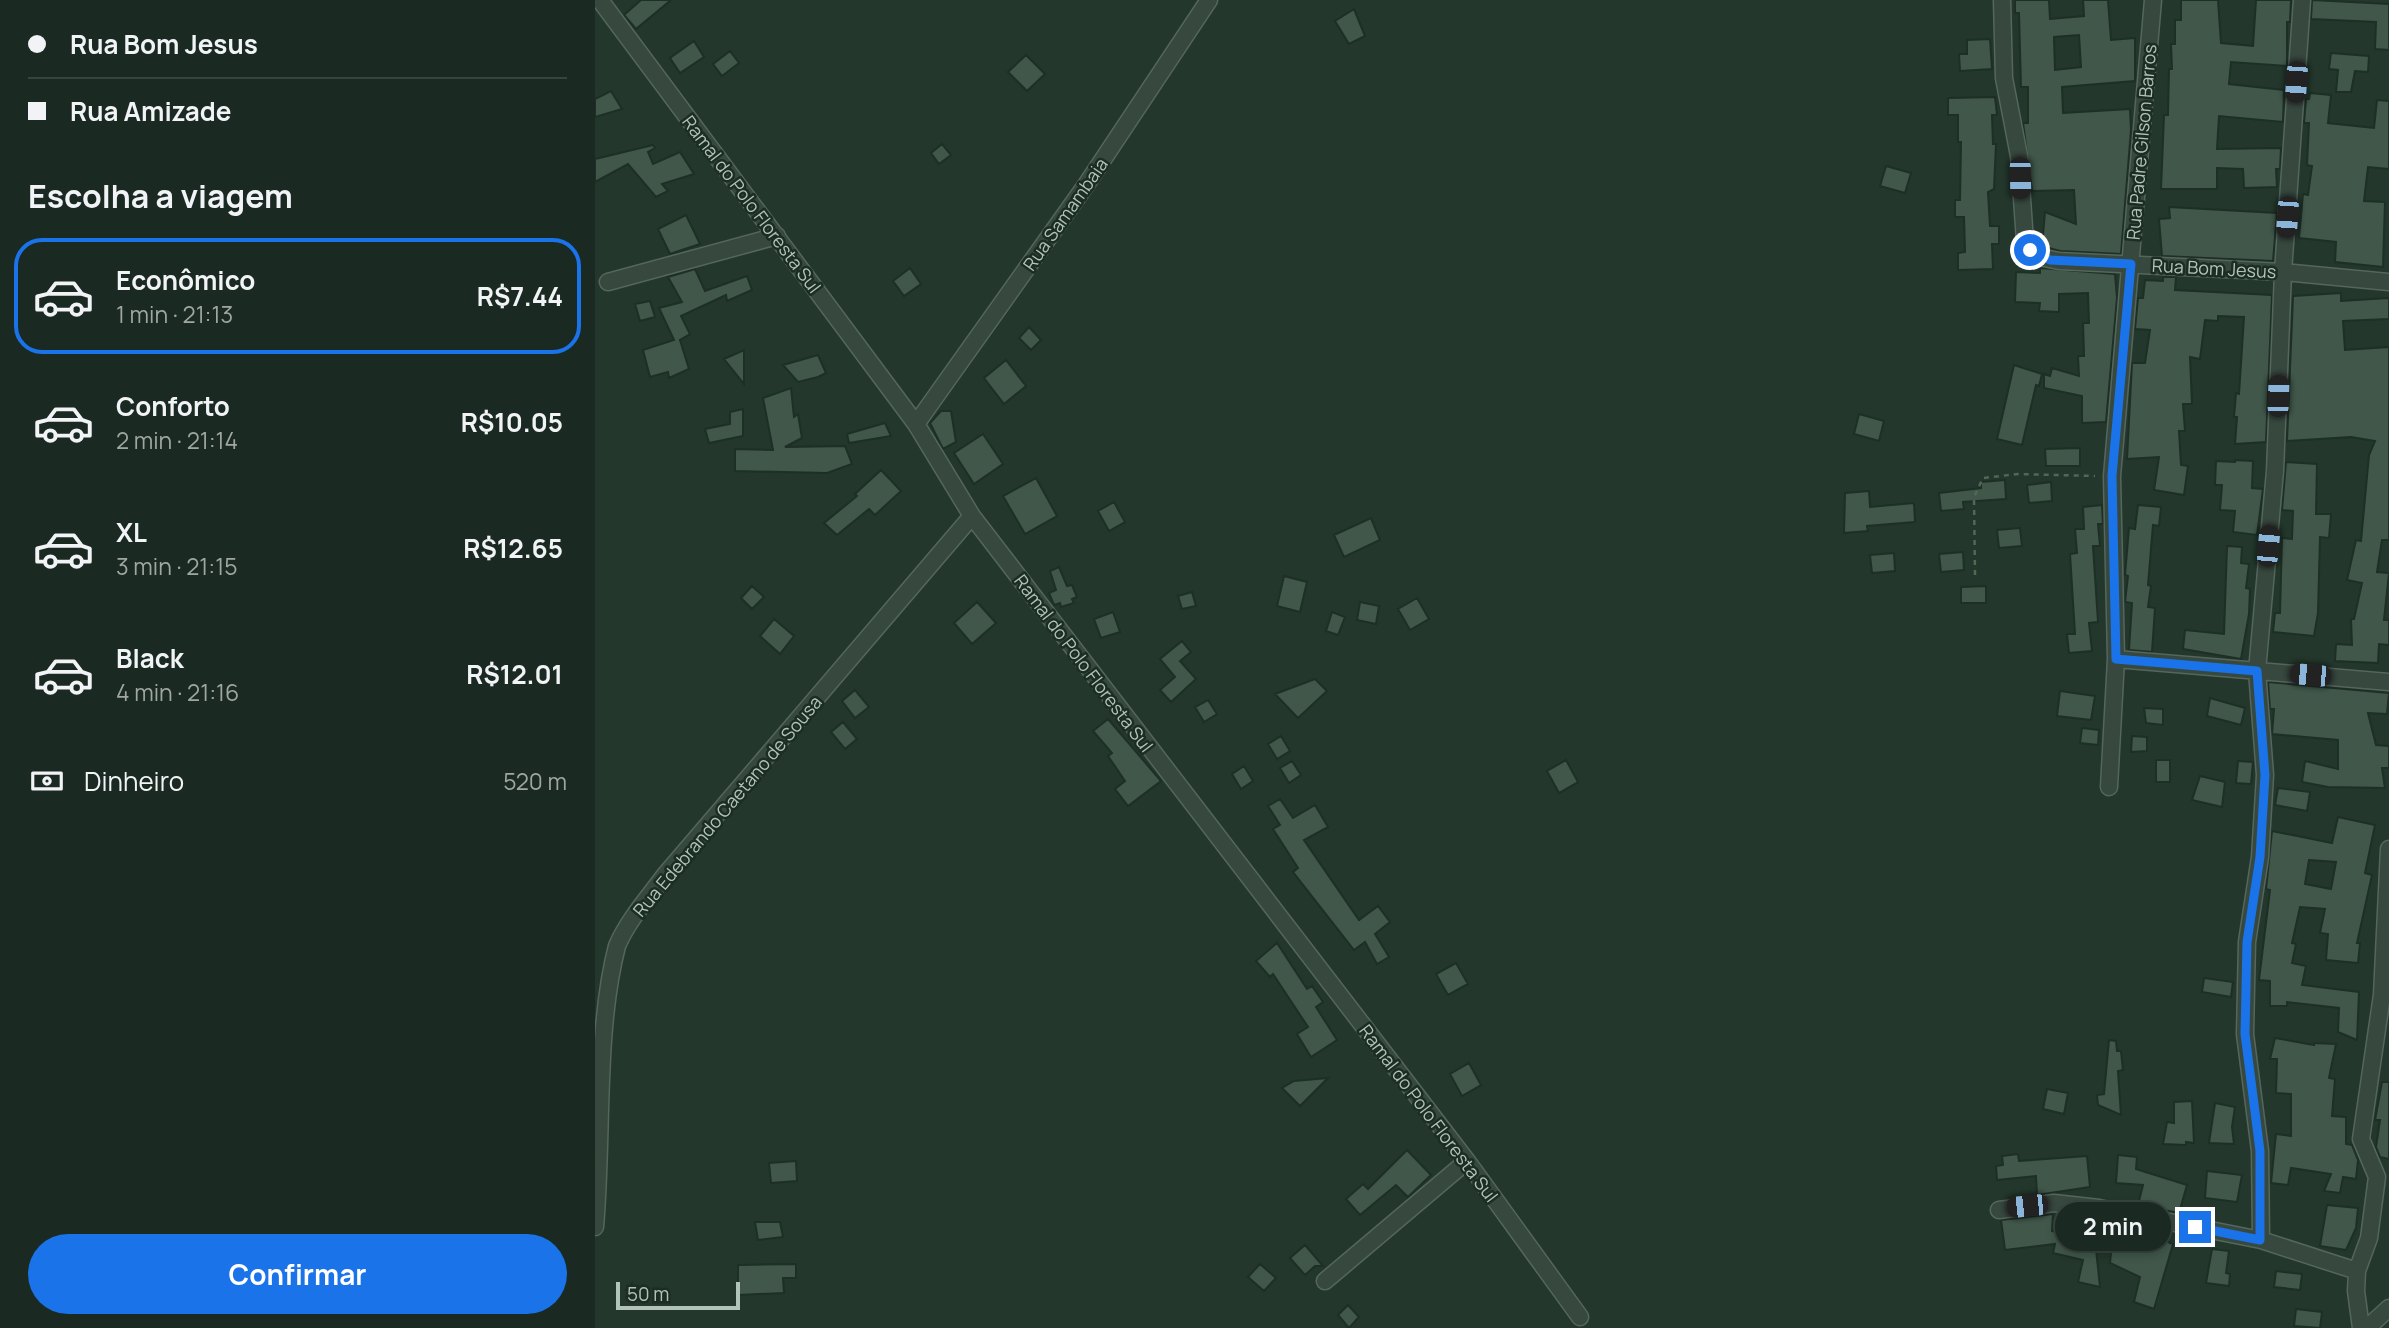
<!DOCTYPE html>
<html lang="pt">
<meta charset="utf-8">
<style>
:root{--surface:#1a2921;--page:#27352e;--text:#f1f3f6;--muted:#9fa6a5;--line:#38453f;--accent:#1a73e8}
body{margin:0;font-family:Manrope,sans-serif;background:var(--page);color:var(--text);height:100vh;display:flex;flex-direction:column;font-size:26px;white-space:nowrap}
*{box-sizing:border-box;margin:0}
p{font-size:23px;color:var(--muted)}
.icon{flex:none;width:38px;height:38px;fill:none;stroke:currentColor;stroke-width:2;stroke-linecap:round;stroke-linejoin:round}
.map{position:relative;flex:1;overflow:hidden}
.side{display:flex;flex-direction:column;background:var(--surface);width:595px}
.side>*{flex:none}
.hud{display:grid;align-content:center;height:154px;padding:0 28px;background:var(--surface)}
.scale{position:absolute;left:21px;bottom:18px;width:124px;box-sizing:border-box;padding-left:7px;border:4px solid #b2c4ba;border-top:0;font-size:19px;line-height:24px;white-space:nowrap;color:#b2c4ba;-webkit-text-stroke:5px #1c2d24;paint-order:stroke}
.end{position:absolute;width:32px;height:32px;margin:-16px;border:9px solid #1a73e8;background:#fff;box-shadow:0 0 0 4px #fff}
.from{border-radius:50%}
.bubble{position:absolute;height:49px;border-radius:24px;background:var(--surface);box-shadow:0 4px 10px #0003,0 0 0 2px var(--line);font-size:23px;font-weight:700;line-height:49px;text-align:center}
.car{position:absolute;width:21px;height:42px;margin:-21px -10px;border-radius:9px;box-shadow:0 0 5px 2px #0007;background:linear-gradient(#222 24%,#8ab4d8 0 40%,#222 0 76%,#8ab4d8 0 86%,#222 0)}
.hud b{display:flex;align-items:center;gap:24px;height:66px;font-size:26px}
.hud b+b{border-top:2px solid var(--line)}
.hud i{width:18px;height:18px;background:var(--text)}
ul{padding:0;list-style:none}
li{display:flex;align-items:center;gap:21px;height:116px;margin:0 14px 10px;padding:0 14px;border:4px solid transparent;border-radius:28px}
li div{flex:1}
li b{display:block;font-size:26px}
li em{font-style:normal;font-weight:700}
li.active{border-color:var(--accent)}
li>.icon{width:63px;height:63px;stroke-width:1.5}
h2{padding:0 28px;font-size:32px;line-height:84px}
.pay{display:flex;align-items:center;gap:18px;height:77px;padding:0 28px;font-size:26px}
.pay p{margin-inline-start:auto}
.button{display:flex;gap:14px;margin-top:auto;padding:14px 28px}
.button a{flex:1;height:80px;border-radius:42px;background:var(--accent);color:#fff;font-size:28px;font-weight:700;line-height:80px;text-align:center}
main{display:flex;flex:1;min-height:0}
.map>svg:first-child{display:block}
.building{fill:#40574a;stroke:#1e2f26;stroke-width:2;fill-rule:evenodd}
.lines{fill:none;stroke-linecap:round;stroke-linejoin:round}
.minor-casing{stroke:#55665d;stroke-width:19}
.path{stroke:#546654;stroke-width:2.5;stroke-dasharray:5 5;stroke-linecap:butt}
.minor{stroke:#37483f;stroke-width:16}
.route{stroke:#1a73e8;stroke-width:9}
.labels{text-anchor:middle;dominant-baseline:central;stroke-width:5;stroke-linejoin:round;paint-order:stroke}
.street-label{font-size:18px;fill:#b2c4ba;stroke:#1c2d24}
</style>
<main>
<section class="side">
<div class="hud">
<b><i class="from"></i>Rua Bom Jesus</b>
<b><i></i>Rua Amizade</b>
</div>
<h2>Escolha a viagem</h2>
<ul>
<li class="active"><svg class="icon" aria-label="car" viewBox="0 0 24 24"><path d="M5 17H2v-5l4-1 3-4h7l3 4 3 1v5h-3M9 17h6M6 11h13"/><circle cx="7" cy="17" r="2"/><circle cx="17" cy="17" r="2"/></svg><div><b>Econômico</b><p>1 min · 21:13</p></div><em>R$7.44</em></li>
<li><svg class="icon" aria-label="car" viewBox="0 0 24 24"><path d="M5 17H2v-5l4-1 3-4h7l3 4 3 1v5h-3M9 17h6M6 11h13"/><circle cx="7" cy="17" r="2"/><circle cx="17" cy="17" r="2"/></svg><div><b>Conforto</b><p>2 min · 21:14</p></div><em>R$10.05</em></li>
<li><svg class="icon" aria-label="car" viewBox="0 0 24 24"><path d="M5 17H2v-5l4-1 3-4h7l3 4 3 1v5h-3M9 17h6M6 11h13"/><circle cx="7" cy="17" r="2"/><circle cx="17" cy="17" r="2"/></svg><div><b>XL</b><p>3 min · 21:15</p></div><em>R$12.65</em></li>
<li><svg class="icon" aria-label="car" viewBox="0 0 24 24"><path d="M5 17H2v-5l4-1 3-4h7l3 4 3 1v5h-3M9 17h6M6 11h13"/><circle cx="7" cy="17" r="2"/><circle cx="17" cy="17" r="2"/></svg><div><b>Black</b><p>4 min · 21:16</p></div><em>R$12.01</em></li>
</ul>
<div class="pay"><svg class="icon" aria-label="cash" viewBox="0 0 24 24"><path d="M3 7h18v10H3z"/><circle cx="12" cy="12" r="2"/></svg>Dinheiro<p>520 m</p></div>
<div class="button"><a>Confirmar</a></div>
</section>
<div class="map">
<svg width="1794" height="1328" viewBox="0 0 1794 1328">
<rect width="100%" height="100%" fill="#23372c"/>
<path class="building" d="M 46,0 L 76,0 L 41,29 L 29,15 Z
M 1420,0 L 1454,0 L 1455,19 L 1489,16 L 1488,0 L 1513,0 L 1516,40 L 1540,38 L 1540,81 L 1467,87 L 1468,113 L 1535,109 L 1536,130 L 1526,254 L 1465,251 L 1447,246 L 1450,212 L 1481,224 L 1479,190 L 1437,191 L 1428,123 L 1433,123 L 1433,87 L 1426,87 L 1424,13 L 1420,13 ZM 1484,35 L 1486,67 L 1460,70 L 1459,37 Z
M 1586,0 L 1623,0 L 1626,43 L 1658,46 L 1661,0 L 1696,0 L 1695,22 L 1692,22 L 1692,66 L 1636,62 L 1634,84 L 1689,90 L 1688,122 L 1624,116 L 1622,149 L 1686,148 L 1685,169 L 1681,169 L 1682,187 L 1649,188 L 1648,169 L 1622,168 L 1622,189 L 1566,189 L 1569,115 L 1573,115 L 1574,69 L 1577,69 L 1576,44 L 1580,44 L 1580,20 L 1586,20 Z
M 1717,0 L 1794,4 L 1794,50 L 1780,49 L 1781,22 L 1716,19 Z
M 759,9 L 770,36 L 754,44 L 740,21 Z
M 1395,39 L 1397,69 L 1365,71 L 1364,54 L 1372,54 L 1372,40 Z
M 99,41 L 109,57 L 85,73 L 75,58 Z
M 135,51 L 144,63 L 127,76 L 118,64 Z
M 1736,53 L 1774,56 L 1773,72 L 1760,71 L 1756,92 L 1741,92 L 1743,70 L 1734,69 Z
M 431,55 L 450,74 L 432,91 L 413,72 Z
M 16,91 L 27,109 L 0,117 L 0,99 Z
M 1715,93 L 1736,95 L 1733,123 L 1779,128 L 1782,100 L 1794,101 L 1794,169 L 1773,167 L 1769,201 L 1790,202 L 1788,267 L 1740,262 L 1741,242 L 1704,238 L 1708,194 L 1713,195 L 1717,166 L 1712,165 L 1714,123 L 1709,123 L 1711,99 L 1714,99 Z
M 1400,97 L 1402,115 L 1397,115 L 1398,144 L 1401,144 L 1399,189 L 1393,192 L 1395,226 L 1404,226 L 1404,244 L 1397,244 L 1398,269 L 1363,270 L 1363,253 L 1370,252 L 1369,217 L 1360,217 L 1360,200 L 1365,200 L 1366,142 L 1363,142 L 1363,115 L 1353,115 L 1353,98 Z
M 347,144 L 356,155 L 344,164 L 336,153 Z
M 58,145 L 60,148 L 53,152 L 58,164 L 85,152 L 99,174 L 67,184 L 73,191 L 61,197 L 33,164 L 0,182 L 0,159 Z
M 1291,166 L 1316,173 L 1310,193 L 1285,186 Z
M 1574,207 L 1682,213 L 1678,261 L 1567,256 L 1564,219 L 1575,218 Z
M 91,215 L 105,244 L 75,254 L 63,229 Z
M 315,268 L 326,284 L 309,296 L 298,281 Z
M 1445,268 L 1520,274 L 1522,298 L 1511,422 L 1487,423 L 1487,396 L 1449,388 L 1449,374 L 1455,376 L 1457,368 L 1484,376 L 1483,356 L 1489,356 L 1488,323 L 1494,323 L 1493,293 L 1464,294 L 1464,312 L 1444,311 L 1445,303 L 1420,302 L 1421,272 L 1445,273 Z
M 100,269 L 110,291 L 152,276 L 157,290 L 132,301 L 131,295 L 86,316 L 95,334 L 85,340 L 94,369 L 74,378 L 73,372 L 55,377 L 48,350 L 79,340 L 64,308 L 87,302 L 73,277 Z
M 1568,277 L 1581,277 L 1580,290 L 1677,295 L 1671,442 L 1640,444 L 1642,417 L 1639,417 L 1641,393 L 1644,394 L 1649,317 L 1623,316 L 1623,321 L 1610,320 L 1605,359 L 1595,357 L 1597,404 L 1588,404 L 1590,431 L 1584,431 L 1586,465 L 1593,466 L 1589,495 L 1559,490 L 1564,457 L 1532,459 L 1537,363 L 1550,363 L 1555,330 L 1540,329 L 1543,298 L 1548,298 L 1550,280 L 1568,281 Z
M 1746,293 L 1746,301 L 1794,298 L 1794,319 L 1748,321 L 1750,350 L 1794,347 L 1794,540 L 1787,540 L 1782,572 L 1794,573 L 1789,620 L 1794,620 L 1794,645 L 1784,644 L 1783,663 L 1740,661 L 1741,644 L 1757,645 L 1756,619 L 1759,619 L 1767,583 L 1752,580 L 1761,540 L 1766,541 L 1774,455 L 1780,441 L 1756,437 L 1692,441 L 1698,296 Z
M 55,301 L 60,317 L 45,321 L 40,304 Z
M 434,327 L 446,340 L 436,350 L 424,338 Z
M 149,350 L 149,384 L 129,359 Z
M 223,355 L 231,373 L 223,377 L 203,382 L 188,365 Z
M 411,360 L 431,386 L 409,404 L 389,378 Z
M 1419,365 L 1447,374 L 1444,386 L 1441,385 L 1427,445 L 1402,439 Z
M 196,388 L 199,417 L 203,414 L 207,438 L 190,447 L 250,446 L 257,464 L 232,473 L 140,471 L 140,449 L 178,450 L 168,398 Z
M 148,409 L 148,436 L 114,443 L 110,429 L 135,424 L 135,412 Z
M 346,411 L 356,411 L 361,442 L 348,449 L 335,423 Z
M 1264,414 L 1289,421 L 1284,441 L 1259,434 Z
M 290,423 L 296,436 L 254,443 L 252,434 Z
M 388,434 L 408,464 L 379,484 L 359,453 Z
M 1485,448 L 1485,466 L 1451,466 L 1450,449 Z
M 1640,460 L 1658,461 L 1657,488 L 1668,489 L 1662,535 L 1638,532 L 1640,511 L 1625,510 L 1627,485 L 1620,485 L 1621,461 L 1640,462 Z
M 1691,462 L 1722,464 L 1721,514 L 1736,514 L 1734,538 L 1725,537 L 1723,613 L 1719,636 L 1678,632 L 1680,613 L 1685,613 L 1687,538 L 1697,539 L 1698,511 L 1687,510 Z
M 286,470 L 306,491 L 280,515 L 274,509 L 242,535 L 229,523 L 262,496 L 260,494 Z
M 441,478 L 462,516 L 430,534 L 408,496 Z
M 1410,480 L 1411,499 L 1368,502 L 1369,509 L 1346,511 L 1344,493 L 1386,488 L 1386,482 Z
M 1456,482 L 1457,501 L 1434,503 L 1432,485 Z
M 1274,491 L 1275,507 L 1319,503 L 1320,522 L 1272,526 L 1273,531 L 1249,533 L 1250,493 Z
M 519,502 L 530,522 L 514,531 L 503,511 Z
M 1507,505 L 1508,524 L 1503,524 L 1505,546 L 1498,546 L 1503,622 L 1494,623 L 1497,651 L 1474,653 L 1472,634 L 1480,634 L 1475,554 L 1482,553 L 1480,529 L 1489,529 L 1488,507 Z
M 1543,505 L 1566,507 L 1564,526 L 1558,525 L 1553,585 L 1556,586 L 1553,607 L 1560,608 L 1557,652 L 1534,650 L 1537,603 L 1530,602 L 1533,576 L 1530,575 L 1534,528 L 1540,529 Z
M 776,518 L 785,540 L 749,557 L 739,535 Z
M 1425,528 L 1427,546 L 1404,548 L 1402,530 Z
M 1632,546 L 1647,547 L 1646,563 L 1654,564 L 1651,588 L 1655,589 L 1654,614 L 1646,659 L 1588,649 L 1590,630 L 1629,634 Z
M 1368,552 L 1369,570 L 1346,572 L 1344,554 Z
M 1299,553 L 1300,571 L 1277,573 L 1275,555 Z
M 464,567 L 472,586 L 477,585 L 482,597 L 477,599 L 479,603 L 466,607 L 465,603 L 459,605 L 454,593 L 461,590 L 455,571 Z
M 689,576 L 712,582 L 705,612 L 682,606 Z
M 157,586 L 169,597 L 157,609 L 146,598 Z
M 1391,586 L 1391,603 L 1366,603 L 1366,587 Z
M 597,592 L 601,606 L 587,609 L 583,596 Z
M 822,598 L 834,619 L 815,630 L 803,609 Z
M 382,602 L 401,623 L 377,644 L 359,623 Z
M 765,602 L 784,606 L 781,624 L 762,620 Z
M 518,612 L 525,632 L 506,638 L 499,619 Z
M 737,612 L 750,617 L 743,635 L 731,631 Z
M 179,619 L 199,636 L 185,654 L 165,636 Z
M 587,641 L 596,652 L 585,661 L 601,679 L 576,702 L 565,690 L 580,677 L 565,659 Z
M 720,679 L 732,691 L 703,718 L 680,694 Z
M 1673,682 L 1794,693 L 1792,714 L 1773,713 L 1781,745 L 1794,746 L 1794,768 L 1787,768 L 1790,788 L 1733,787 L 1707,782 L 1710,761 L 1743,769 L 1743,740 L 1677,734 L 1679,709 L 1675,709 Z
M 260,690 L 274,707 L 260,718 L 247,701 Z
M 1465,691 L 1500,696 L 1496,720 L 1462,716 Z
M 1615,698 L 1650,708 L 1646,725 L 1612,716 Z
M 613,700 L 622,714 L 609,722 L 600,707 Z
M 1549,708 L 1568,709 L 1568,725 L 1551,723 Z
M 513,719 L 566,781 L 533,806 L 520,789 L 530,781 L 513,756 L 517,753 L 498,731 Z
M 248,722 L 262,739 L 250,749 L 236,732 Z
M 1487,728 L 1504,730 L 1503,745 L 1485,743 Z
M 686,736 L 695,751 L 682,759 L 673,744 Z
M 1537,736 L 1552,737 L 1552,751 L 1536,752 Z
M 971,760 L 983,782 L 964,793 L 952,771 Z
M 1561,760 L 1575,760 L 1575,782 L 1561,782 Z
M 697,761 L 706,775 L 694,783 L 685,768 Z
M 1643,761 L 1658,762 L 1656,784 L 1641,783 Z
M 649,766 L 658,781 L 646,789 L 637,774 Z
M 1605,776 L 1630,782 L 1627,807 L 1597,800 Z
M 1683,788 L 1715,792 L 1712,811 L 1680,805 Z
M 685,799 L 698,818 L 720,805 L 733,827 L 709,840 L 764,920 L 783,906 L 795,922 L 780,934 L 794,957 L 782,964 L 770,942 L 759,950 L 698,872 L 703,868 L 678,829 L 685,825 L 673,806 Z
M 1743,817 L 1780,825 L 1770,873 L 1777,875 L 1762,943 L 1765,943 L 1763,963 L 1731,960 L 1733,934 L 1725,933 L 1730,909 L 1705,907 L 1697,943 L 1701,944 L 1697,963 L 1711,966 L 1707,985 L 1764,992 L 1762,1040 L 1743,1032 L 1744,1008 L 1692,1002 L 1692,1006 L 1675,1006 L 1675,981 L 1664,980 L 1675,890 L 1671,889 L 1677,831 L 1737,843 ZM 1714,860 L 1741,862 L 1736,889 L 1710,884 Z
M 682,943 L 712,989 L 717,986 L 728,1002 L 721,1007 L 742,1040 L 716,1057 L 702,1034 L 713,1027 L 678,974 L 675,977 L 661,961 Z
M 861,963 L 873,984 L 853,995 L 841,974 Z
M 1609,978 L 1638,982 L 1636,997 L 1607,992 Z
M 1680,1038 L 1719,1045 L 1719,1043 L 1741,1044 L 1734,1078 L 1740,1079 L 1737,1116 L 1751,1117 L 1751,1144 L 1757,1145 L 1763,1160 L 1761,1179 L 1748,1177 L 1745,1193 L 1729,1191 L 1736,1174 L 1696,1168 L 1693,1185 L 1676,1183 L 1681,1134 L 1696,1136 L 1696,1094 L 1681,1093 L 1682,1059 L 1675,1059 Z
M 1514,1040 L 1521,1041 L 1522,1051 L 1526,1051 L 1528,1070 L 1523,1071 L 1526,1115 L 1503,1105 L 1502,1095 L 1509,1094 Z
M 874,1063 L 886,1085 L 867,1096 L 855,1074 Z
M 733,1078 L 705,1106 L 687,1088 L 699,1081 Z
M 1787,1082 L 1794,1082 L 1794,1159 L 1785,1157 L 1781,1147 L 1785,1120 L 1780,1120 Z
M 1452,1089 L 1473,1093 L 1469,1114 L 1448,1109 Z
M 1597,1101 L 1599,1143 L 1591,1142 L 1591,1145 L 1568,1144 L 1572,1122 L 1579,1123 L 1579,1102 Z
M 1620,1103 L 1640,1107 L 1637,1127 L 1639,1144 L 1614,1143 Z
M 812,1150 L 836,1175 L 813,1197 L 801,1185 L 765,1215 L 751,1199 L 768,1184 L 773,1189 Z
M 1423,1154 L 1424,1161 L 1492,1156 L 1495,1187 L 1442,1195 L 1441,1176 L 1402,1180 L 1401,1166 L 1408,1165 L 1407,1156 Z
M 1523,1155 L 1542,1157 L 1541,1169 L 1592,1185 L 1584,1213 L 1543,1205 L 1548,1185 L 1521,1183 Z
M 201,1161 L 202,1181 L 176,1183 L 174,1163 Z
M 1612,1171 L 1647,1175 L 1642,1202 L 1610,1198 Z
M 1732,1205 L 1763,1208 L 1761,1228 L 1751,1250 L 1725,1246 Z
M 1458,1214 L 1457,1231 L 1490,1239 L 1478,1243 L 1501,1249 L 1505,1287 L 1483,1282 L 1488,1260 L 1458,1253 L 1460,1244 L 1410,1250 L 1406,1220 Z
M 160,1222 L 185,1222 L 188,1237 L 163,1240 Z
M 1555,1235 L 1578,1244 L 1559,1309 L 1539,1302 L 1545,1277 L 1515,1263 L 1517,1243 L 1551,1251 Z
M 710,1245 L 728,1266 L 720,1266 L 710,1275 L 695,1258 Z
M 1617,1249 L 1634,1251 L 1631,1273 L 1635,1274 L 1634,1286 L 1611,1283 Z
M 201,1264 L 201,1278 L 188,1278 L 189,1293 L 143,1295 L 143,1265 Z
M 665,1264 L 681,1278 L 669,1291 L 653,1277 Z
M 1681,1271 L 1707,1274 L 1705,1290 L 1679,1287 Z
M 753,1305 L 764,1317 L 754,1328 L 743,1315 Z
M 1701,1309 L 1727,1312 L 1725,1328 L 1699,1326 Z"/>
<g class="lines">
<defs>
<path id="minor" d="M 5,0 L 321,424 L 377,516 L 872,1161 L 985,1317
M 1407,0 L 1409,78 L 1424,156 L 1430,241 L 1435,250 L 1444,257 L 1464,261 L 1688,272 L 1794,282
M 13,282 L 182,236
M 321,424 L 491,185 L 614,0
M 1521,659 L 1794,682
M 1514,787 L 1521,659 L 1517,476 L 1558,0
M 1404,1210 L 1459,1203 L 1504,1208 L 1666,1240 L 1762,1271
M 0,1227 C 8,1137 0,1031 22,946 C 33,920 53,898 70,875 L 377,516
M 1666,1240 L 1665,1151 L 1650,1034 L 1652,942 L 1665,857 L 1670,775 L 1662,671 L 1680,471 L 1688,272 L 1707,0
M 730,1281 L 872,1161
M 1766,1328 L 1761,1291 L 1762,1271 L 1774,1238 L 1782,1177 L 1766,1139 L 1787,995 L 1794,849
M 1772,1328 L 1794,1308"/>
</defs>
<use href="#minor" class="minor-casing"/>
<path class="path" d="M 1380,575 L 1379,497 L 1388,478 L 1423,474 L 1500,476"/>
<use href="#minor" class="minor"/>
</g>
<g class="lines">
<path class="route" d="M 1435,250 L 1455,260 L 1536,264 L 1517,476 L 1521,659 L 1662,671 L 1670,775 L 1665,857 L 1652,942 L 1650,1034 L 1665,1151 L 1665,1240 L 1600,1227"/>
</g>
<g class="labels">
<g class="street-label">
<text transform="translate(1546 142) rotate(-85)">Rua Padre Gilson Barros</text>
<text transform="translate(157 204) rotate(53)">Ramal do Polo Floresta Sul</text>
<text transform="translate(470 214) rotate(-55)">Rua Samambaia</text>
<text transform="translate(1619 268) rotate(3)">Rua Bom Jesus</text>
<text transform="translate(489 663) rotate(53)">Ramal do Polo Floresta Sul</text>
<text transform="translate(132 806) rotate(-50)">Rua Edebrando Caetano de Sousa</text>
<text transform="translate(834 1113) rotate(53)">Ramal do Polo Floresta Sul</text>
</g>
</g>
</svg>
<div class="scale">50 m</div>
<i class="end from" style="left:1435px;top:250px"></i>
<i class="end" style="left:1600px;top:1227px"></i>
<div class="bubble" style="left:1460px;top:1202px;width:116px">2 min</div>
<i class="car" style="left:1701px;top:82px;rotate:184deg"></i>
<i class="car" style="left:1425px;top:178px;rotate:179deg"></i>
<i class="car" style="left:1692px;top:217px;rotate:184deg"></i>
<i class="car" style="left:1683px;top:396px;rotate:2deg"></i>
<i class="car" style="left:1673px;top:546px;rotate:5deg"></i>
<i class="car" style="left:1715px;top:675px;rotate:275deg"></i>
<i class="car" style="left:1432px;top:1206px;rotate:264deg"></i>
</div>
</main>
